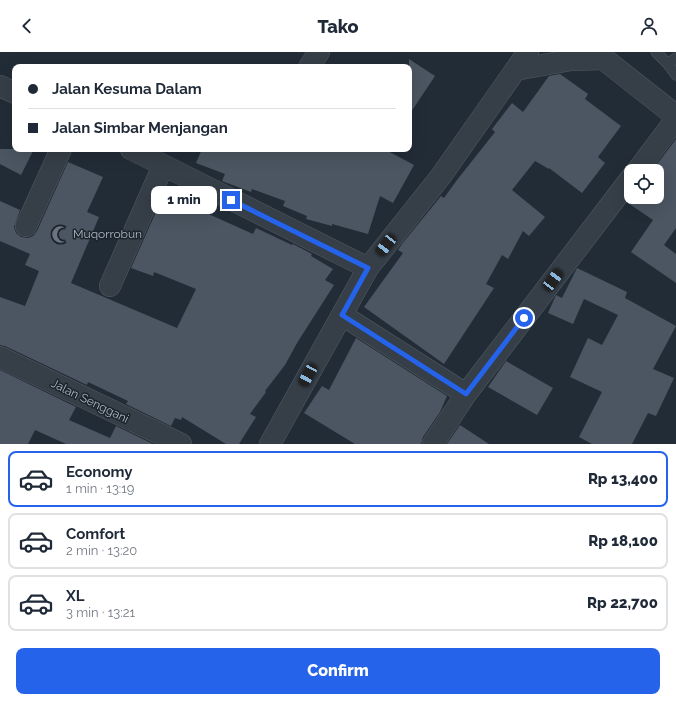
<!DOCTYPE html>
<meta charset="utf-8">
<style>
:root{--surface:#fff;--page:#f6f6f7;--text:#1f2937;--muted:#747a83;--line:#e0e1e3;--accent:#2563eb}
body{margin:0;font-family:Raleway,sans-serif;background:var(--page);color:var(--text);height:100vh;display:flex;flex-direction:column;font-size:15px;white-space:nowrap}
*{box-sizing:border-box;margin:0}
p{font-size:13px;color:var(--muted)}
.icon{flex:none;width:22px;height:22px;fill:none;stroke:currentColor;stroke-width:2;stroke-linecap:round;stroke-linejoin:round}
.map{position:relative;height:392px;overflow:hidden}
.side{display:flex;flex-direction:column;background:var(--surface);flex:1}
.side>*{flex:none}
.guide{position:absolute;left:12px;top:12px;width:400px;height:88px;border-radius:8px;box-shadow:0 4px 16px #0002;display:grid;align-content:center;height:88px;padding:0 16px;background:var(--surface)}
.tools{position:absolute;left:624px;top:112px;display:grid;gap:8px}
.tools a{display:grid;place-items:center;width:40px;height:40px;border-radius:8px;background:var(--surface);box-shadow:0 4px 16px #0002;font-size:20px}
.end{position:absolute;width:18px;height:18px;margin:-9px;border:5px solid #2563eb;background:#fff;box-shadow:0 0 0 2px #fff}
.from{border-radius:50%}
.bubble{position:absolute;height:28px;border-radius:8px;background:var(--surface);box-shadow:0 4px 16px #0002;font-size:13px;font-weight:800;line-height:28px;text-align:center}
.car{position:absolute;width:12px;height:24px;margin:-12px -6px;border-radius:5px;box-shadow:0 0 3px 1px #0007;background:linear-gradient(#222 24%,#8ab4d8 0 40%,#222 0 76%,#8ab4d8 0 86%,#222 0)}
.guide b{display:flex;align-items:center;gap:14px;height:38px;font-size:15px}
.guide b+b{border-top:1px solid var(--line)}
.guide i{width:10px;height:10px;background:var(--text)}
ul{padding:7px 0 0;list-style:none}
li{display:flex;align-items:center;gap:12px;height:56px;margin:0 8px 6px;padding:0 8px;border:2px solid var(--line);border-radius:8px}
li div{flex:1}
li b{display:block;font-size:15px}
li em{font-style:normal;font-weight:800}
li.active{border-color:var(--accent)}
li>.icon{width:36px;height:36px;stroke-width:1.5}
.action{display:flex;gap:8px;margin-top:auto;padding:8px 16px}
.action a{flex:1;height:46px;border-radius:8px;background:var(--accent);color:#fff;font-size:16px;font-weight:800;line-height:46px;text-align:center}
header{display:flex;justify-content:space-between;align-items:center;height:52px;padding:0 16px;background:var(--surface);font-size:18px;font-weight:800}
.map>svg:first-child{display:block}
.building{fill:#4b5662}
.lines{fill:none;stroke-linecap:round;stroke-linejoin:round}
.service-casing{stroke:#535c65;stroke-width:11}
.minor-casing{stroke:#535c65;stroke-width:22}
.tertiary-casing{stroke:#535c65;stroke-width:23}
.service{stroke:#363e47;stroke-width:10}
.minor{stroke:#363e47;stroke-width:21}
.tertiary{stroke:#363e47;stroke-width:22}
.route{stroke:#2563eb;stroke-width:5}
.labels{text-anchor:middle;dominant-baseline:central;stroke-width:3;stroke-linejoin:round;paint-order:stroke}
.poi-label{font-size:12px;fill:#b0b9c4;stroke:#1b232c;text-anchor:start}
.street-label{font-size:12px;fill:#b0b9c4;stroke:#1b232c}
</style>
<header><svg class="icon" aria-label="back" viewBox="0 0 24 24"><path d="M15 5l-7 7 7 7"/></svg>Tako<svg class="icon" aria-label="person" viewBox="0 0 24 24"><circle cx="12" cy="8" r="4"/><path d="M4 21q1-7 8-7t8 7"/></svg></header>
<div class="map">
<svg width="676" height="392" viewBox="0 0 676 392">
<rect width="100%" height="100%" fill="#222c37"/>
<path class="building" d="M 409,7 L 435,24 L 409,63 Z
M 560,22 L 588,42 L 585,47 L 621,74 L 598,105 L 605,111 L 582,141 L 549,116 L 549,117 L 535,109 L 512,138 L 545,165 L 529,184 L 523,179 L 508,207 L 502,203 L 486,232 L 494,236 L 444,312 L 364,255 L 403,201 L 398,198 L 402,192 L 441,144 L 444,146 L 457,128 L 495,80 L 492,77 L 512,51 L 523,60 L 549,24 Z
M 676,87 L 676,176 L 664,193 L 676,202 L 676,231 L 631,200 L 653,168 L 628,151 L 633,145 L 657,145 L 657,119 L 652,119 Z
M 0,97 L 34,97 L 21,123 L 0,112 Z
M 202,97 L 384,97 L 414,113 L 393,151 L 380,144 L 368,182 L 332,172 L 332,174 L 306,167 L 307,164 L 283,154 L 285,149 L 252,137 L 251,140 L 222,129 L 225,122 L 196,111 Z
M 68,110 L 103,125 L 87,160 L 99,165 L 71,231 L 177,276 L 196,237 L 154,220 L 153,224 L 131,216 L 164,142 L 253,182 L 256,176 L 292,193 L 293,192 L 312,202 L 311,204 L 333,217 L 325,228 L 334,233 L 297,291 L 285,313 L 265,339 L 266,340 L 250,362 L 256,365 L 239,392 L 226,392 L 182,365 L 181,368 L 175,366 L 171,374 L 126,352 L 128,349 L 88,330 L 87,333 L 5,294 L 0,293 L 0,245 L 25,254 L 39,219 L 25,213 L 30,202 L 0,189 L 0,149 L 20,158 L 14,175 L 16,181 L 21,185 L 28,186 L 33,184 L 37,179 Z
M 577,216 L 627,240 L 625,246 L 676,274 L 653,317 L 674,326 L 656,364 L 648,361 L 632,392 L 592,392 L 579,385 L 602,340 L 570,325 L 588,286 L 602,293 L 618,263 L 584,247 L 573,272 L 548,261 L 556,243 L 562,246 Z
M 356,286 L 447,344 L 440,360 L 423,385 L 421,392 L 355,392 L 304,361 L 322,334 L 329,338 Z
M 506,309 L 553,336 L 537,363 L 488,335 Z
M 0,318 L 76,355 L 69,368 L 110,386 L 116,374 L 153,392 L 66,392 L 35,378 L 28,392 L 0,392 Z
M 460,373 L 489,392 L 447,392 Z"/>
<g class="lines">
<defs>
<path id="service" d="M 656,0 L 668,12
M 676,6 L 668,12 L 676,23"/>
<path id="minor" d="M 309,15 L 319,0
M 515,18 L 571,8 L 604,7
M 0,34 L 15,41
M 131,97 L 368,216
M 637,119 L 676,67
M 26,174 L 61,97
M 110,234 L 163,114
M 342,263 L 466,342
M 0,305 L 181,392
M 270,392 L 368,216 L 441,124 L 528,0
M 433,392 L 466,342 L 631,126"/>
<path id="tertiary" d="M 595,0 L 676,64"/>
</defs>
<use href="#service" class="service-casing"/>
<use href="#minor" class="minor-casing"/>
<use href="#tertiary" class="tertiary-casing"/>
<use href="#service" class="service"/>
<use href="#minor" class="minor"/>
<use href="#tertiary" class="tertiary"/>
</g>
<g class="lines">
<path class="route" d="M 231,148 L 368,216 L 342,263 L 466,342 L 524,266"/>
</g>
<defs>
<symbol id="mosque-bare" viewBox="-9 -9 18 18"><path d="M3.5-4.9A6 6 0 1 0 3.5 4.9A5 5 0 1 1 3.5-4.9Z" fill="#6b7280" stroke="#1b232c" stroke-width="2.5" paint-order="stroke"/></symbol>
</defs>
<g fill-rule="evenodd">
<use href="#mosque-bare" x="48" y="170" width="25" height="25"/>
</g>
<g class="labels">
<g class="poi-label">
<text x="73" y="182">Muqorrobun</text>
</g>
<g class="street-label">
<text transform="translate(90 349) rotate(26)">Jalan Senggani</text>
</g>
</g>
</svg>
<div class="tools">
<a><svg class="icon" aria-label="locate" viewBox="0 0 24 24"><circle cx="12" cy="12" r="6"/><path d="M12 2v4M12 18v4M2 12h4M18 12h4"/></svg></a>
</div>
<i class="end from" style="left:524px;top:266px"></i>
<i class="end" style="left:231px;top:148px"></i>
<div class="bubble" style="left:151px;top:134px;width:66px">1 min</div>
<i class="car" style="left:386px;top:193px;rotate:218deg"></i>
<i class="car" style="left:553px;top:228px;rotate:37deg"></i>
<i class="car" style="left:308px;top:323px;rotate:209deg"></i>
<div class="guide">
<b><i class="from"></i>Jalan Kesuma Dalam</b>
<b><i></i>Jalan Simbar Menjangan</b>
</div>
</div>
<section class="side">
<ul>
<li class="active"><svg class="icon" aria-label="car" viewBox="0 0 24 24"><path d="M5 17H2v-5l4-1 3-4h7l3 4 3 1v5h-3M9 17h6M6 11h13"/><circle cx="7" cy="17" r="2"/><circle cx="17" cy="17" r="2"/></svg><div><b>Economy</b><p>1 min · 13:19</p></div><em>Rp 13,400</em></li>
<li><svg class="icon" aria-label="car" viewBox="0 0 24 24"><path d="M5 17H2v-5l4-1 3-4h7l3 4 3 1v5h-3M9 17h6M6 11h13"/><circle cx="7" cy="17" r="2"/><circle cx="17" cy="17" r="2"/></svg><div><b>Comfort</b><p>2 min · 13:20</p></div><em>Rp 18,100</em></li>
<li><svg class="icon" aria-label="car" viewBox="0 0 24 24"><path d="M5 17H2v-5l4-1 3-4h7l3 4 3 1v5h-3M9 17h6M6 11h13"/><circle cx="7" cy="17" r="2"/><circle cx="17" cy="17" r="2"/></svg><div><b>XL</b><p>3 min · 13:21</p></div><em>Rp 22,700</em></li>
</ul>
<div class="action"><a>Confirm</a></div>
</section>
